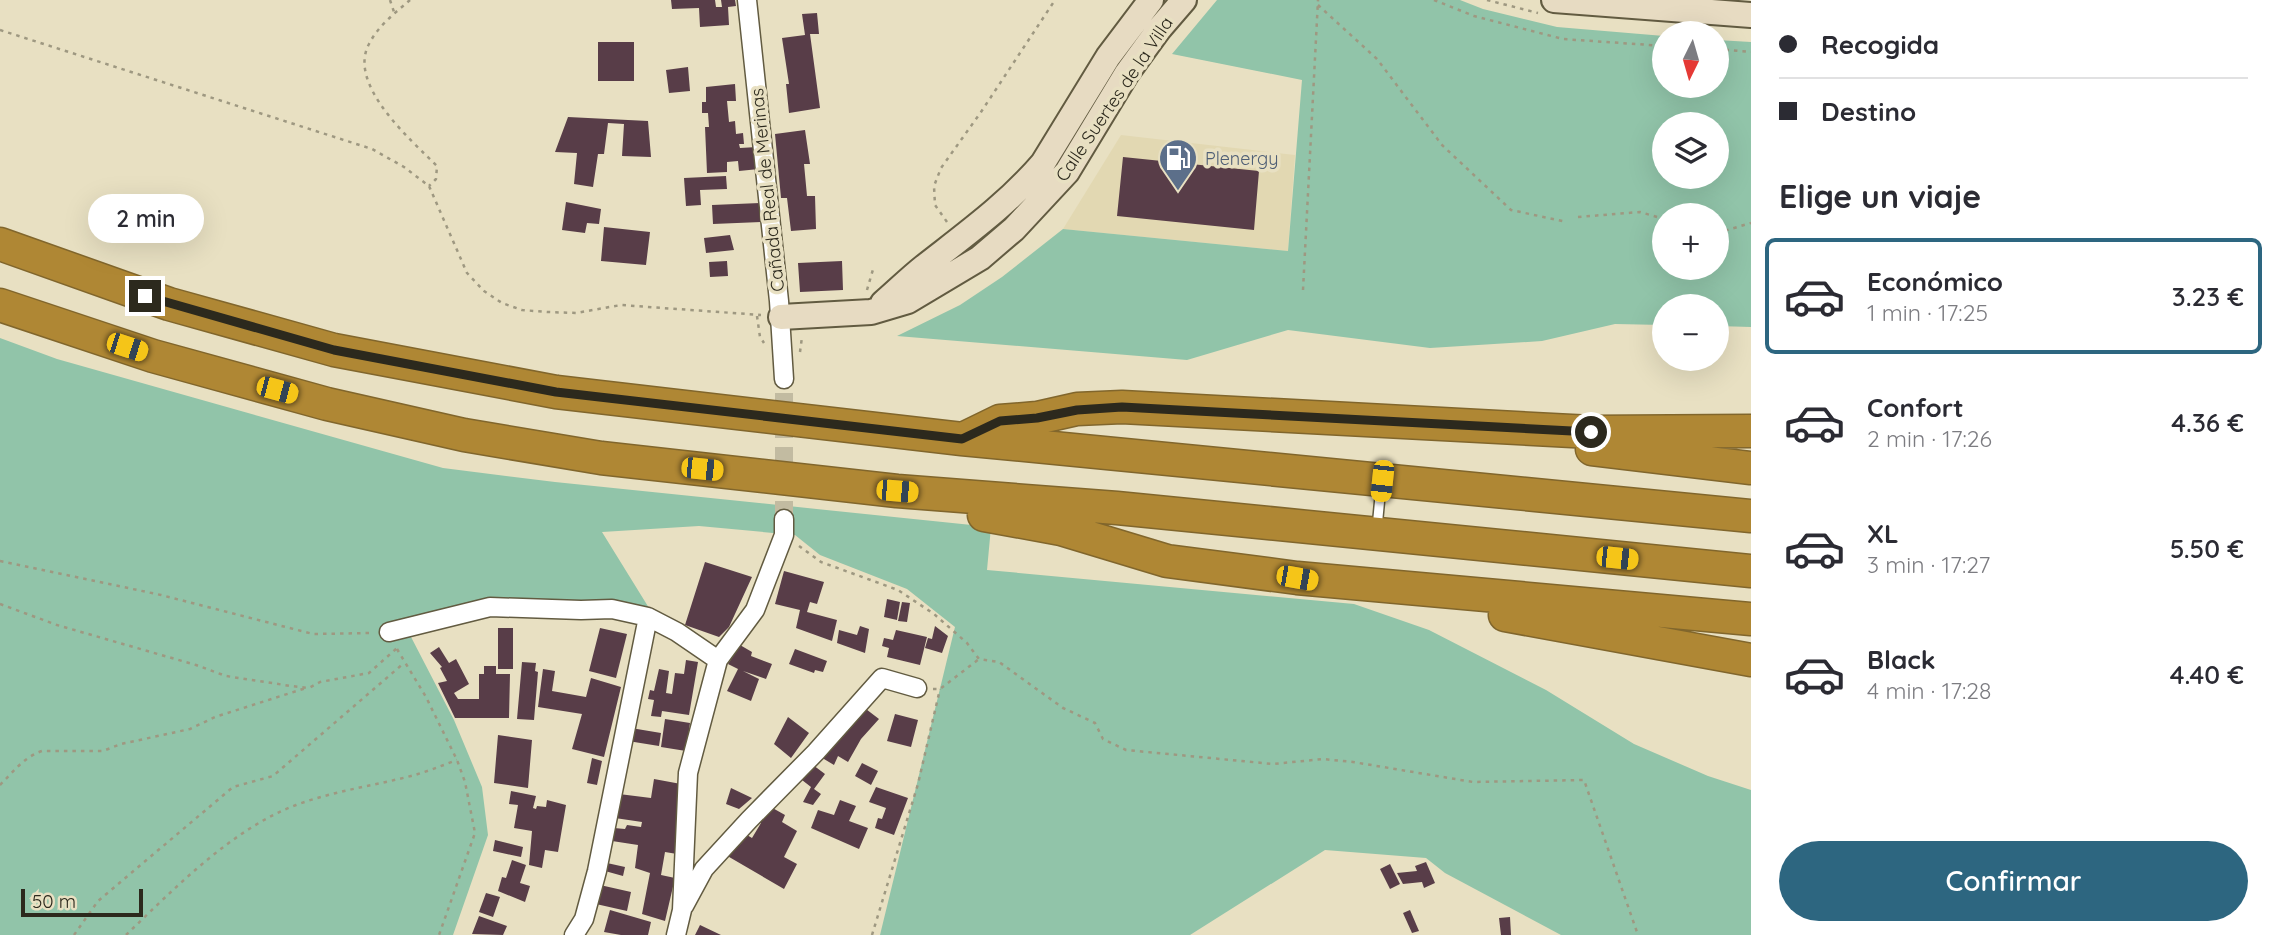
<!DOCTYPE html>
<html lang="es">
<meta charset="utf-8">
<style>
:root{--surface:#fff;--page:#f2f2f3;--text:#2b2b33;--muted:#7c7c81;--line:#e1e1e2;--accent:#2d6680}
body{margin:0;font-family:Quicksand,sans-serif;background:var(--page);color:var(--text);height:100vh;display:flex;flex-direction:column;font-size:26px;white-space:nowrap}
*{box-sizing:border-box;margin:0}
p{font-size:23px;color:var(--muted)}
.icon{flex:none;width:38px;height:38px;fill:none;stroke:currentColor;stroke-width:2;stroke-linecap:round;stroke-linejoin:round}
.map{position:relative;flex:1;overflow:hidden}
.drawer{display:flex;flex-direction:column;background:var(--surface);width:525px}
.drawer>*{flex:none}
.banner{display:grid;align-content:center;height:154px;padding:0 28px;background:var(--surface)}
.needle{width:46px;rotate:185deg}
.controls{position:absolute;left:1652px;top:21px;display:grid;gap:14px}
.controls a{display:grid;place-items:center;width:77px;height:77px;border-radius:50%;background:var(--surface);box-shadow:0 7px 28px #0002;font-size:35px}
.scale{position:absolute;left:21px;bottom:18px;width:122px;box-sizing:border-box;padding-left:7px;border:4px solid #2c291d;border-top:0;font-size:19px;line-height:24px;white-space:nowrap;color:#2c291d;-webkit-text-stroke:5px #e8e0c2;paint-order:stroke}
.end{position:absolute;width:32px;height:32px;margin:-16px;border:9px solid #2c291d;background:#fff;box-shadow:0 0 0 4px #fff}
.from{border-radius:50%}
.bubble{position:absolute;height:49px;border-radius:24px;background:var(--surface);box-shadow:0 7px 28px #0002;font-size:23px;font-weight:600;line-height:49px;text-align:center}
.car{position:absolute;width:21px;height:42px;margin:-21px -10px;border-radius:9px;box-shadow:0 0 5px 2px #0007;background:linear-gradient(#f5c518 24%,#345 0 40%,#f5c518 0 76%,#345 0 86%,#f5c518 0)}
.banner b{display:flex;align-items:center;gap:24px;height:66px;font-size:26px}
.banner b+b{border-top:2px solid var(--line)}
.banner i{width:18px;height:18px;background:var(--text)}
ul{padding:0;list-style:none}
li{display:flex;align-items:center;gap:21px;height:116px;margin:0 14px 10px;padding:0 14px;border:4px solid transparent;border-radius:10px}
li div{flex:1}
li b{display:block;font-size:26px}
li em{font-style:normal;font-weight:600}
li.selected{border-color:var(--accent)}
li>.icon{width:63px;height:63px;stroke-width:1.5}
h2{padding:0 28px;font-size:32px;line-height:84px}
.button{display:flex;gap:14px;margin-top:auto;padding:14px 28px}
.button a{flex:1;height:80px;border-radius:42px;background:var(--accent);color:#fff;font-size:28px;font-weight:600;line-height:80px;text-align:center}
main{display:flex;flex:1;min-height:0}
.map>svg:first-child{display:block}
.built{fill:#e2d8b2}
.green{fill:#91c4a9;fill-rule:evenodd}
.building{fill:#583d48}
.lines{fill:none;stroke-linecap:round;stroke-linejoin:round}
.street-tunnel{stroke:#c2bba1;stroke-width:18;stroke-dasharray:18 9;stroke-linecap:butt}
.lane-casing{stroke:#625b41;stroke-width:12}
.street-casing{stroke:#625b41;stroke-width:21}
.secondary-casing{stroke:#625b41;stroke-width:28}
.highway-casing{stroke:#81662c;stroke-width:35}
.path{stroke:#9e9881;stroke-width:2.5;stroke-dasharray:3.5 5;stroke-linecap:butt}
.lane{stroke:#fff;stroke-width:9}
.street{stroke:#fff;stroke-width:18}
.secondary{stroke:#e7dbc2;stroke-width:24}
.highway{stroke:#af8734;stroke-width:32}
.route{stroke:#2c291d;stroke-width:9}
.labels{text-anchor:middle;dominant-baseline:central;stroke-width:7;stroke-linejoin:round;paint-order:stroke}
.street-label{font-size:18px;fill:#2c291d;stroke:#e8e0c2}
.service-label{font-size:18px;fill:#4e5e75;stroke:#e8e0c2;text-anchor:start}
</style>
<main>
<div class="map">
<svg width="1751" height="935" viewBox="0 0 1751 935">
<rect width="100%" height="100%" fill="#e8e0c2"/>
<path class="built" d="M 1121,135 L 1295,155 L 1288,251 L 1063,229 Z"/>
<path class="green" d="M 1217,0 L 1460,0 L 1483,9 L 1557,27 L 1664,36 L 1664,86 L 1717,86 L 1717,40 L 1751,42 L 1751,327 L 1717,326 L 1717,306 L 1664,306 L 1664,325 L 1615,324 L 1542,341 L 1430,348 L 1288,330 L 1187,360 L 897,336 L 960,305 L 1002,277 L 1063,229 L 1288,251 L 1302,80 L 1172,54 ZM 1717,124 L 1717,177 L 1664,177 L 1664,124 ZM 1664,215 L 1717,215 L 1717,268 L 1664,268 Z
M 0,338 L 57,359 L 443,468 L 555,482 L 991,527 L 987,570 L 1354,604 L 1429,630 L 1546,690 L 1634,744 L 1708,776 L 1751,790 L 1751,935 L 1561,935 L 1445,873 L 1426,858 L 1325,850 L 1190,935 L 880,935 L 955,627 L 907,589 L 820,555 L 795,535 L 699,526 L 602,532 L 649,608 L 602,616 L 476,616 L 410,635 L 454,720 L 482,787 L 488,835 L 453,935 L 0,935 Z"/>
<path class="building" d="M 671,0 L 715,0 L 716,7 L 722,7 L 721,0 L 735,0 L 736,6 L 728,7 L 729,25 L 700,27 L 699,8 L 672,9 Z
M 817,13 L 819,34 L 810,34 L 820,108 L 789,113 L 786,84 L 789,84 L 782,38 L 805,35 L 802,14 Z
M 598,42 L 634,42 L 634,81 L 598,81 Z
M 688,67 L 690,91 L 669,93 L 666,70 Z
M 735,84 L 736,101 L 727,101 L 729,122 L 735,121 L 736,134 L 743,133 L 744,144 L 739,144 L 740,148 L 757,147 L 759,169 L 739,171 L 738,161 L 727,162 L 727,172 L 707,173 L 705,127 L 709,127 L 708,113 L 702,113 L 702,102 L 706,102 L 706,87 Z
M 568,117 L 648,121 L 651,157 L 622,156 L 624,124 L 608,123 L 604,154 L 598,154 L 593,187 L 574,184 L 577,153 L 555,152 Z
M 805,130 L 810,164 L 804,164 L 807,196 L 815,196 L 816,229 L 791,231 L 787,198 L 781,198 L 775,134 Z
M 1123,157 L 1259,171 L 1254,230 L 1117,216 Z
M 726,176 L 727,189 L 700,190 L 701,205 L 686,206 L 684,178 Z
M 566,202 L 601,209 L 599,224 L 587,223 L 585,233 L 562,230 Z
M 760,203 L 761,222 L 713,224 L 712,205 Z
M 604,227 L 650,232 L 646,265 L 601,261 Z
M 730,235 L 734,250 L 706,253 L 704,238 Z
M 727,261 L 728,276 L 710,277 L 709,262 Z
M 842,261 L 843,290 L 800,292 L 798,263 Z
M 705,562 L 752,577 L 729,627 L 719,637 L 685,625 Z
M 784,571 L 824,582 L 817,604 L 810,602 L 807,612 L 837,620 L 832,641 L 796,628 L 800,610 L 775,604 Z
M 887,599 L 900,602 L 897,620 L 884,617 Z
M 902,602 L 910,603 L 907,622 L 898,621 Z
M 860,626 L 869,629 L 865,653 L 837,643 L 839,630 L 857,635 Z
M 935,626 L 948,636 L 942,653 L 925,648 L 928,638 L 932,639 Z
M 498,628 L 513,628 L 513,669 L 498,669 Z
M 600,628 L 627,634 L 616,678 L 589,671 Z
M 896,630 L 927,637 L 920,665 L 887,657 L 889,648 L 882,646 L 884,638 L 893,640 Z
M 740,645 L 752,652 L 751,656 L 772,664 L 766,679 L 743,671 L 759,679 L 751,701 L 727,691 L 738,669 L 728,664 Z
M 439,647 L 449,663 L 456,659 L 469,684 L 454,693 L 458,699 L 479,699 L 479,674 L 484,674 L 484,666 L 496,666 L 496,674 L 510,674 L 509,718 L 455,718 L 438,683 L 447,681 L 440,668 L 442,667 L 430,653 Z
M 795,649 L 827,661 L 823,672 L 815,670 L 814,673 L 789,664 Z
M 686,660 L 698,662 L 689,715 L 662,711 L 661,717 L 651,716 L 654,700 L 648,699 L 650,690 L 654,691 L 659,669 L 669,671 L 666,693 L 672,694 L 675,673 L 684,674 Z
M 522,662 L 536,663 L 535,671 L 538,672 L 534,720 L 517,719 Z
M 543,669 L 555,671 L 552,691 L 586,697 L 591,678 L 621,687 L 604,757 L 572,749 L 582,714 L 538,707 Z
M 862,706 L 879,719 L 861,739 L 848,762 L 838,756 L 834,765 L 819,756 Z
M 895,714 L 918,720 L 911,747 L 887,741 Z
M 788,717 L 809,733 L 791,758 L 774,744 Z
M 665,719 L 690,723 L 686,751 L 661,747 Z
M 631,728 L 661,733 L 659,746 L 628,741 Z
M 498,735 L 532,740 L 528,788 L 494,783 Z
M 592,758 L 602,761 L 597,785 L 587,783 Z
M 862,763 L 878,771 L 871,785 L 855,776 Z
M 813,765 L 825,774 L 814,789 L 821,794 L 813,805 L 803,802 L 811,787 L 802,780 Z
M 654,779 L 681,784 L 677,854 L 665,852 L 661,875 L 675,878 L 665,921 L 642,914 L 650,873 L 635,868 L 638,845 L 612,841 L 614,828 L 625,829 L 627,825 L 641,827 L 642,822 L 615,818 L 619,794 L 651,798 Z
M 876,787 L 908,798 L 894,835 L 875,828 L 878,818 L 882,819 L 886,808 L 869,802 Z
M 731,788 L 752,798 L 739,809 L 726,804 Z
M 511,791 L 536,796 L 533,808 L 536,809 L 537,806 L 546,807 L 547,800 L 566,805 L 558,852 L 545,850 L 542,868 L 529,865 L 532,831 L 514,828 L 518,805 L 509,804 Z
M 840,800 L 856,806 L 849,821 L 868,828 L 859,849 L 811,828 L 818,810 L 834,815 Z
M 769,806 L 785,815 L 782,822 L 797,831 L 784,857 L 797,864 L 784,889 L 724,854 L 742,832 L 752,838 L 761,823 L 755,819 Z
M 495,840 L 523,847 L 521,857 L 493,851 Z
M 512,860 L 526,865 L 520,883 L 530,886 L 525,902 L 498,891 L 502,877 L 506,878 Z
M 1426,862 L 1435,883 L 1424,888 L 1422,882 L 1403,884 L 1397,873 L 1417,871 L 1415,866 Z
M 607,863 L 625,867 L 623,876 L 605,871 Z
M 1390,864 L 1400,884 L 1390,889 L 1380,869 Z
M 600,885 L 631,892 L 627,911 L 596,904 Z
M 486,893 L 500,897 L 493,917 L 479,912 Z
M 610,910 L 651,922 L 648,935 L 621,935 L 604,932 Z
M 1410,910 L 1419,931 L 1412,933 L 1403,913 Z
M 479,916 L 507,926 L 503,935 L 472,934 Z
M 1510,917 L 1511,935 L 1501,935 L 1499,918 Z
M 700,925 L 721,935 L 695,935 Z"/>
<g class="lines">
<path class="street-tunnel" d="M 784,519 L 784,379"/>
<defs>
<path id="lane" d="M 1377,528 L 1381,486"/>
<path id="street" d="M 747,0 L 779,301 L 784,379
M 389,632 L 490,607 L 581,610 L 612,609 L 648,617
M 684,906 L 704,869 L 749,820 L 816,752 L 882,678 L 917,688
M 574,935 L 584,919 L 597,871 L 648,617 L 677,632 L 718,660
M 676,935 L 682,910 L 688,773 L 718,660 L 755,610 L 784,535 L 784,519"/>
<path id="secondary" d="M 1554,0 L 1751,15
M 883,303 C 897,291 910,278 924,267 C 966,234 1008,204 1043,163 L 1108,57 L 1151,0
M 781,317 L 871,312 L 908,301 L 980,258 L 1014,229 L 1067,172 L 1127,73 L 1159,29 L 1184,0"/>
<path id="highway" d="M 0,244 L 169,304 L 334,350 L 556,392 L 962,439 L 1751,516
M 0,305 L 153,356 L 327,404 L 464,435 L 601,458 L 897,491 L 1117,508 L 1751,571
M 963,439 L 1000,421 L 1037,418 L 1077,409 L 1122,407 L 1591,432 L 1751,431
M 1592,449 L 1751,468
M 984,515 L 1061,529 L 1167,561 L 1297,578 L 1751,619
M 1505,615 L 1751,660"/>
</defs>
<use href="#lane" class="lane-casing"/>
<use href="#street" class="street-casing"/>
<use href="#secondary" class="secondary-casing"/>
<use href="#highway" class="highway-casing"/>
<path class="path" d="M 390,0 L 394,12
M 410,0 C 395,13 378,26 369,44 C 347,85 411,140 437,166 L 436,179 L 429,186
M 1434,0 L 1474,16 L 1563,39 L 1664,46
M 1487,0 L 1538,13
M 1318,5 L 1377,59 L 1442,145 L 1511,210 L 1567,222
M 0,30 L 372,149 L 404,167 L 429,186 L 467,273 L 484,291 L 502,303 L 522,310 L 547,312 L 576,313 L 621,305 L 761,315
M 1717,49 L 1751,52
M 1578,217 L 1640,212 L 1664,219
M 947,222 L 935,205 L 934,186 L 941,168 L 981,112 L 1055,0
M 1717,233 L 1751,223
M 867,290 L 874,266
M 1303,290 L 1318,0
M 757,316 L 760,337 L 764,343
M 800,352 L 802,337
M 799,546 L 821,562 L 898,590 L 934,614 L 967,643 L 979,659 L 999,662 L 1063,708 L 1095,723 L 1103,739 L 1126,750 L 1273,764 L 1323,759 L 1353,762 L 1473,782 L 1584,780 L 1638,935
M 0,561 L 161,595 L 313,634 L 373,633
M 0,604 L 57,625 L 196,665 L 226,676 L 291,686 L 309,688 L 320,682 L 369,673 L 397,648
M 397,649 L 426,697 L 457,760 L 465,782 L 475,833 L 439,935
M 933,689 L 940,689 L 979,659
M 0,785 C 13,772 24,757 42,751 L 103,751 L 121,744 L 190,729 L 215,717 L 306,688
M 74,935 L 98,901 L 233,787 L 273,776 L 404,663
M 126,935 C 175,888 232,829 296,805 C 334,791 372,786 411,776 C 426,772 441,766 457,760
M 872,935 L 918,784 L 940,689"/>
<use href="#lane" class="lane"/>
<use href="#street" class="street"/>
<use href="#secondary" class="secondary"/>
<use href="#highway" class="highway"/>
</g>
<g class="lines">
<path class="route" d="M 145,296 L 334,350 L 556,392 L 962,439 L 1000,421 L 1037,418 L 1077,410 L 1122,407 L 1591,432"/>
</g>
<defs>
<symbol id="fuel-pin" viewBox="-11 -11 22 30"><path d="M0 17L-7.5 6A9.5 9.5 0 1 1 7.5 6Z" fill="#5c6f8a" stroke="#e8e0c2"/><path d="M-5.5-6h7V0h2V4h1.3V-2.5L3-4.5l.8-.8L6-3V5H2.5V1h-1V6h-7ZM-4.2-4.7v3.2H.2V-4.7Z" fill="#fff"/></symbol>
</defs>
<g fill-rule="evenodd">
<use href="#fuel-pin" x="1156" y="136" width="44" height="60"/>
</g>
<g class="labels">
<g class="street-label">
<text transform="translate(1114 99) rotate(-56)">Calle Suertes de la Villa</text>
<text transform="translate(767 190) rotate(-96)">Cañada Real de Merinas</text>
</g>
<g class="service-label">
<text x="1205" y="158">Plenergy</text>
</g>
</g>
</svg>
<div class="controls">
<a><svg class="needle" viewBox="-14 -14 28 28"><path d="M0-13l5 13h-10z" fill="#e53935"/><path d="M0 13l5-13h-10z" fill="#7c7c81"/></svg></a>
<a><svg class="icon" aria-label="layers" viewBox="0 0 24 24"><path d="M12 4l9 5-9 5-9-5zM3 14l9 5 9-5"/></svg></a>
<a>+</a>
<a>−</a>
</div>
<div class="scale">50 m</div>
<i class="end from" style="left:1591px;top:432px"></i>
<i class="end" style="left:145px;top:296px"></i>
<div class="bubble" style="left:88px;top:194px;width:116px">2 min</div>
<i class="car" style="left:127px;top:347px;rotate:108deg"></i>
<i class="car" style="left:277px;top:390px;rotate:105deg"></i>
<i class="car" style="left:702px;top:469px;rotate:96deg"></i>
<i class="car" style="left:1382px;top:481px;rotate:186deg"></i>
<i class="car" style="left:897px;top:491px;rotate:95deg"></i>
<i class="car" style="left:1617px;top:558px;rotate:96deg"></i>
<i class="car" style="left:1297px;top:578px;rotate:100deg"></i>
</div>
<section class="drawer">
<div class="banner">
<b><i class="from"></i>Recogida</b>
<b><i></i>Destino</b>
</div>
<h2>Elige un viaje</h2>
<ul>
<li class="selected"><svg class="icon" aria-label="car" viewBox="0 0 24 24"><path d="M5 17H2v-5l4-1 3-4h7l3 4 3 1v5h-3M9 17h6M6 11h13"/><circle cx="7" cy="17" r="2"/><circle cx="17" cy="17" r="2"/></svg><div><b>Económico</b><p>1 min · 17:25</p></div><em>3.23 €</em></li>
<li><svg class="icon" aria-label="car" viewBox="0 0 24 24"><path d="M5 17H2v-5l4-1 3-4h7l3 4 3 1v5h-3M9 17h6M6 11h13"/><circle cx="7" cy="17" r="2"/><circle cx="17" cy="17" r="2"/></svg><div><b>Confort</b><p>2 min · 17:26</p></div><em>4.36 €</em></li>
<li><svg class="icon" aria-label="car" viewBox="0 0 24 24"><path d="M5 17H2v-5l4-1 3-4h7l3 4 3 1v5h-3M9 17h6M6 11h13"/><circle cx="7" cy="17" r="2"/><circle cx="17" cy="17" r="2"/></svg><div><b>XL</b><p>3 min · 17:27</p></div><em>5.50 €</em></li>
<li><svg class="icon" aria-label="car" viewBox="0 0 24 24"><path d="M5 17H2v-5l4-1 3-4h7l3 4 3 1v5h-3M9 17h6M6 11h13"/><circle cx="7" cy="17" r="2"/><circle cx="17" cy="17" r="2"/></svg><div><b>Black</b><p>4 min · 17:28</p></div><em>4.40 €</em></li>
</ul>
<div class="button"><a>Confirmar</a></div>
</section>
</main>
